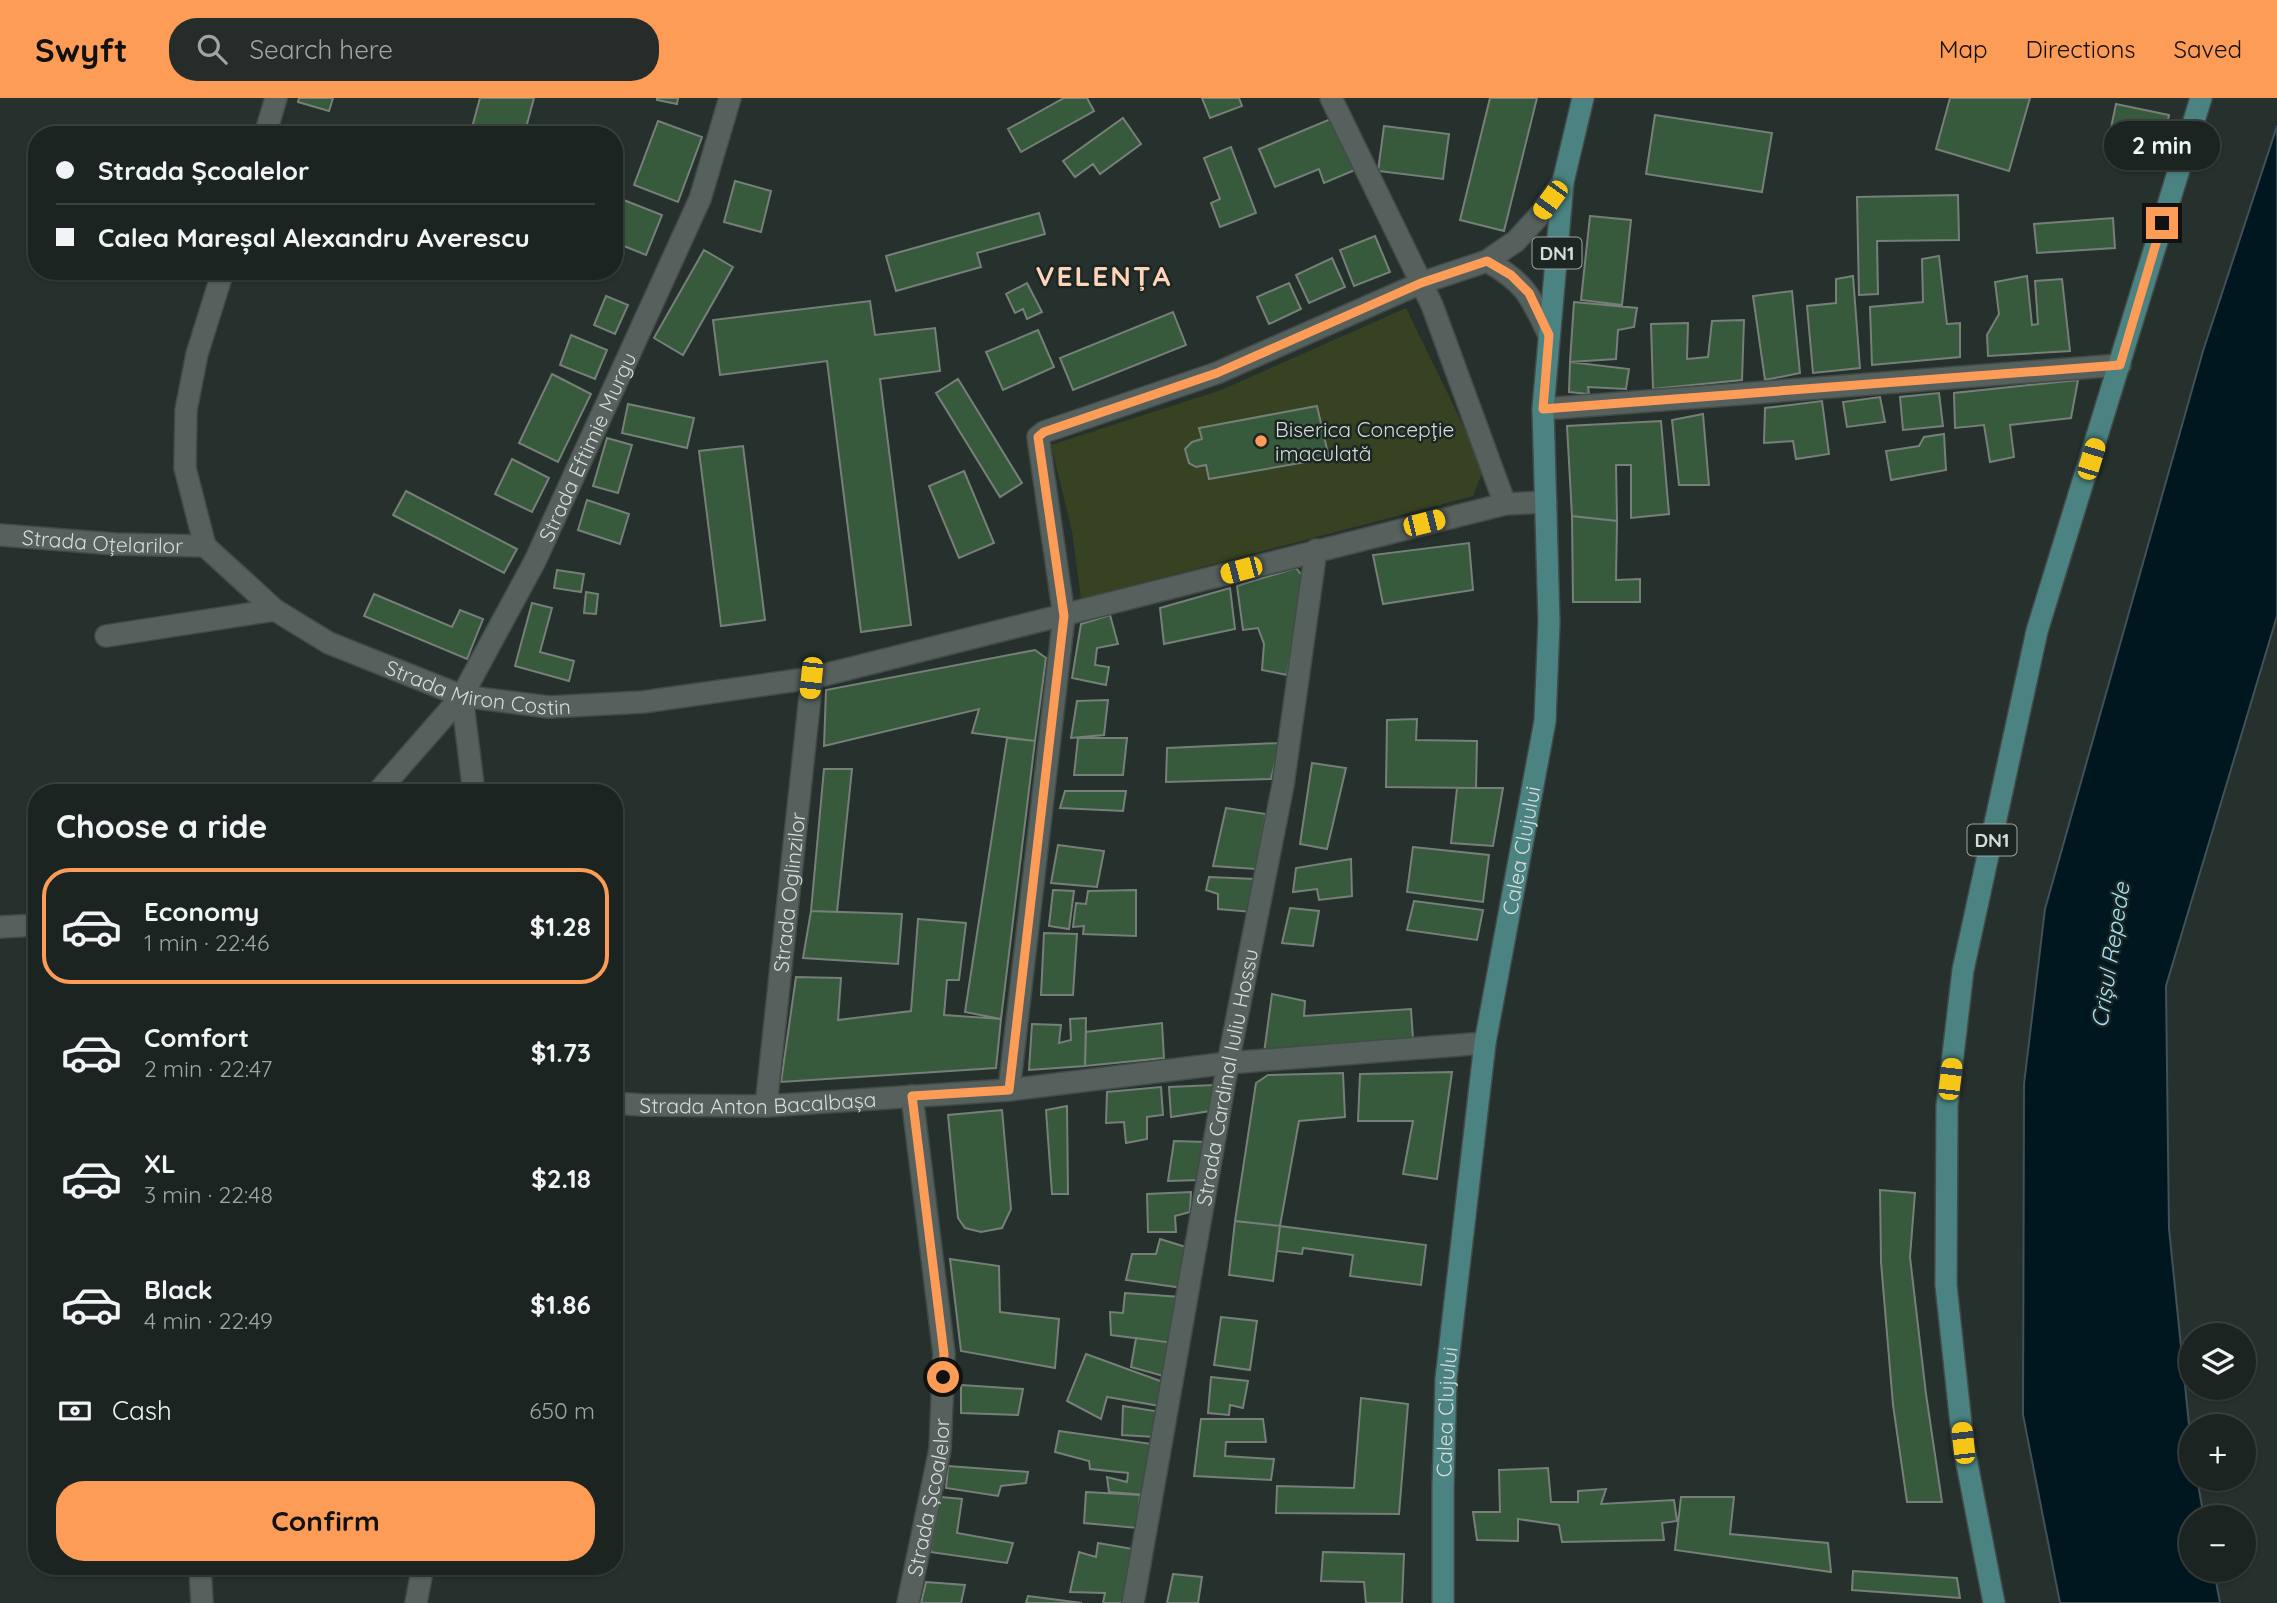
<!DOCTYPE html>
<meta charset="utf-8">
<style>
:root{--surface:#1c2421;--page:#252c2a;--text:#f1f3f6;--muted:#a0a4a5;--line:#3a413f;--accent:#fd9c56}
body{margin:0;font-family:Quicksand,sans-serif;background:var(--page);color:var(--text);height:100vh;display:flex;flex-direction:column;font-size:26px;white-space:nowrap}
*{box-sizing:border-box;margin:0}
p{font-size:23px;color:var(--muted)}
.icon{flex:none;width:38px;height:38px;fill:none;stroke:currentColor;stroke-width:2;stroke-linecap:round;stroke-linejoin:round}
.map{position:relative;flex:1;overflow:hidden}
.panel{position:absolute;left:28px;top:686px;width:595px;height:791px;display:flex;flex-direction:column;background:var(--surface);border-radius:28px;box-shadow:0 2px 5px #0004,0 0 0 2px var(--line)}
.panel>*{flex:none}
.top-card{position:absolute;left:28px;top:28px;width:595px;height:154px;border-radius:28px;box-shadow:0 2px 5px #0004,0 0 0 2px var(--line);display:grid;align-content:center;height:154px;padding:0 28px;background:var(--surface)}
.tools{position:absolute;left:2179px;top:1225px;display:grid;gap:14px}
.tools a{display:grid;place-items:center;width:77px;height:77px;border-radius:50%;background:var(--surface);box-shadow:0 2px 5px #0004,0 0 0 2px var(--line);font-size:35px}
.end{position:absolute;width:32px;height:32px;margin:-16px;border:9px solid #fd9c56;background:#111;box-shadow:0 0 0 4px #111}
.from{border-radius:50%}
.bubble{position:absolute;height:49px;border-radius:24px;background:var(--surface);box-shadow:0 2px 5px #0004,0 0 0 2px var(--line);font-size:23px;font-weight:700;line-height:49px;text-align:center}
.car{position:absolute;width:21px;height:42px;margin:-21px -10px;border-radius:9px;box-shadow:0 0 5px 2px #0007;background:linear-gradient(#f5c518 24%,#345 0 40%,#f5c518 0 76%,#345 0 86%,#f5c518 0)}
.top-card b{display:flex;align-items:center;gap:24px;height:66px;font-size:26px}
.top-card b+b{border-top:2px solid var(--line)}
.top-card i{width:18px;height:18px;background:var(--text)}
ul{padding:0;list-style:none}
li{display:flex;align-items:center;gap:21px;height:116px;margin:0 14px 10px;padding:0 14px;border:4px solid transparent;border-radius:28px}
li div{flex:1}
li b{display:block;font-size:26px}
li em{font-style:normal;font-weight:700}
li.on{border-color:var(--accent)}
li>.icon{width:63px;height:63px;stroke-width:1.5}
h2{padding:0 28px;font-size:32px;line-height:84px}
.pay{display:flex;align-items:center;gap:18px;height:77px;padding:0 28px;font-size:26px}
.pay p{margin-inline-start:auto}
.primary-button{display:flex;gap:14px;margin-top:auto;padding:14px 28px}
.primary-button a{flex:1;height:80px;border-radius:28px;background:var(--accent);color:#111;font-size:28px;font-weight:700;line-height:80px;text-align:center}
header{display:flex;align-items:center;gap:42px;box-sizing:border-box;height:98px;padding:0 35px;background:var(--accent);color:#111}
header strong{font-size:33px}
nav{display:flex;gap:38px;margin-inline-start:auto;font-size:24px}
.search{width:490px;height:63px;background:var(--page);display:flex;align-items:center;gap:18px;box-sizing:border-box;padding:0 24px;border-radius:28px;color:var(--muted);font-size:26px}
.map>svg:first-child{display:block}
.green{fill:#364222}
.water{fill:#00171f;stroke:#405257;stroke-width:2}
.building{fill:#375a3d;stroke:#777f78;stroke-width:2}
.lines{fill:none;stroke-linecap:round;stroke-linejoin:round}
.minor-casing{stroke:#434b48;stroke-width:24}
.major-casing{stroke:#434b48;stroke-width:24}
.minor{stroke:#56605d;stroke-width:21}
.major{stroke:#4a8382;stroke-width:21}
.route{stroke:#fd9c56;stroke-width:9}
.poi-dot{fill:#fd9c56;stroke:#1c2623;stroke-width:2.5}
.labels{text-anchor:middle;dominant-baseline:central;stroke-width:5;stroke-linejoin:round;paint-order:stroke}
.shield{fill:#1c2623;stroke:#9ea5a3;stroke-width:2}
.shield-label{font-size:19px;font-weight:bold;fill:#d6dcda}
.poi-label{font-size:21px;fill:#d6dcda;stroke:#1c2623;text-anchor:start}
.street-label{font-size:21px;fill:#d6dcda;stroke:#1c2623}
.water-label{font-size:23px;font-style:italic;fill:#a0e5fa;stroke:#1c2623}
.district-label{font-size:28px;font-weight:bold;letter-spacing:2px;fill:#ffd4b9;stroke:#1c2623}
</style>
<header>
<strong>Swyft</strong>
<div class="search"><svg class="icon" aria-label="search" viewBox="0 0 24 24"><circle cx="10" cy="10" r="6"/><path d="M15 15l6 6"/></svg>Search here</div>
<nav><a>Map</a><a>Directions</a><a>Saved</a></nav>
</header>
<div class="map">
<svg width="2277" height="1505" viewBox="0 0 2277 1505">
<rect width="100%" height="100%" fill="#26302c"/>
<path class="green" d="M 1406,210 L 1484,370 L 1473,398 L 1081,501 L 1072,433 L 1051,347 L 1221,292 Z"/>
<path class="water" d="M 2277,28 L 2277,518 L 2166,888 L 2169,1131 L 2191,1346 L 2191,1381 L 2197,1381 L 2204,1419 L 2191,1419 L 2191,1472 L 2214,1472 L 2220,1505 L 2060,1505 L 2023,1317 L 2024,986 L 2045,811 L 2203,253 Z"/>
<path class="building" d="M 299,0 L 333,0 L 329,13 L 298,4 Z
M 480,0 L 534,0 L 524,37 L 470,37 Z
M 657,0 L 678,0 L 677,6 L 657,2 Z
M 1064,0 L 1087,0 L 1094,13 L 1021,54 L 1008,31 Z
M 1202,0 L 1239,0 L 1242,8 L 1210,20 Z
M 1490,0 L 1537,0 L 1504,133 L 1460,122 Z
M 1950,0 L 2030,0 L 2009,73 L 1936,51 Z
M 2116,6 L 2169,17 L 2160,60 L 2107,49 Z
M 1655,17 L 1772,35 L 1762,94 L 1646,76 Z
M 1123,20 L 1141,46 L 1100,76 L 1093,66 L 1075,79 L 1063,63 Z
M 1333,20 L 1355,72 L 1324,85 L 1319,71 L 1275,89 L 1259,51 Z
M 658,23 L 702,39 L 678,104 L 634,87 Z
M 1384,28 L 1449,36 L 1443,81 L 1378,73 Z
M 1231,49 L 1256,115 L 1220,129 L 1211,105 L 1220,101 L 1204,60 Z
M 735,83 L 771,93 L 761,134 L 724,124 Z
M 1958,97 L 1959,142 L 1877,143 L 1878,196 L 1859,197 L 1857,99 Z
M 616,99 L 662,117 L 646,157 L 614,144 L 614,105 Z
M 1039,115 L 1045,136 L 977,155 L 981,169 L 896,193 L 886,158 Z
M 1590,118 L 1631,122 L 1622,207 L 1581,202 Z
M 2113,120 L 2115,150 L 2037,155 L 2034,126 Z
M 1375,138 L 1390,174 L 1354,188 L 1340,152 Z
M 704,152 L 733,169 L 683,257 L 654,240 Z
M 1939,158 L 1947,226 L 1960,225 L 1960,259 L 1872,267 L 1870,209 L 1923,204 L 1922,161 Z
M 1332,160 L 1345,189 L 1309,205 L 1296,177 Z
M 1853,178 L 1860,270 L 1813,275 L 1807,208 L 1836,205 L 1836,181 Z
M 2027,178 L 2032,227 L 2038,226 L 2035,183 L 2062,181 L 2070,253 L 1988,258 L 1987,237 L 1999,216 L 1995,184 Z
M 1027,185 L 1042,214 L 1027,221 L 1023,211 L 1015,215 L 1006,196 Z
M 1289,185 L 1301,211 L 1269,226 L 1257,199 Z
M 1792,193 L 1800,275 L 1765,282 L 1753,198 Z
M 606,198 L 628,207 L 615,236 L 594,227 Z
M 870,203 L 875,237 L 935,230 L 940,273 L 880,281 L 911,527 L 861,534 L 827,263 L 720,277 L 713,222 Z
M 1574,204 L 1637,210 L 1634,229 L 1618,232 L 1616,261 L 1570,264 Z
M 1173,214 L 1186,247 L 1073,292 L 1060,260 Z
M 1744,222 L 1742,282 L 1653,291 L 1651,226 L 1688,225 L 1687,261 L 1708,259 L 1712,223 Z
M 1038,232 L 1054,269 L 1003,292 L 986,254 Z
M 571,237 L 607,252 L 595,281 L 560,267 Z
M 1570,264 L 1629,271 L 1626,291 L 1588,289 L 1589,296 L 1569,294 Z
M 552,276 L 591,296 L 558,364 L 519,345 Z
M 958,281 L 1022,385 L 1000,399 L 936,295 Z
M 2078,282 L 2071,320 L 2010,327 L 2014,359 L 1990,364 L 1984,327 L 1955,330 L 1954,295 Z
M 1939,295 L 1943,328 L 1903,332 L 1900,299 Z
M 1880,299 L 1885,324 L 1847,329 L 1843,304 Z
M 1822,303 L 1829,356 L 1796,361 L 1793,343 L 1764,345 L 1765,310 Z
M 628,306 L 694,320 L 687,350 L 622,335 Z
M 1317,308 L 1329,360 L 1209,381 L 1206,367 L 1196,369 L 1189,365 L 1185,351 L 1192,344 L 1202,341 L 1199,330 Z
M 1703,316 L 1709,387 L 1679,387 L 1672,322 Z
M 1661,323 L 1669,416 L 1631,420 L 1631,367 L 1616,367 L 1617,423 L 1572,418 L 1567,328 Z
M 1944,336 L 1946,372 L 1891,382 L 1886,353 L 1919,348 L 1924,339 Z
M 607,340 L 632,347 L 618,395 L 593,388 Z
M 743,348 L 765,522 L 721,528 L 699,353 Z
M 512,361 L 549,380 L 532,414 L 495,396 Z
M 964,373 L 994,445 L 959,460 L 929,388 Z
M 406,393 L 517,451 L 504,475 L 393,417 Z
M 587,402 L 629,416 L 620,446 L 578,432 Z
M 1572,418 L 1617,423 L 1616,482 L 1640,481 L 1640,504 L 1573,504 Z
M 1469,445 L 1473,492 L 1383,506 L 1373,457 Z
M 1296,470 L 1304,480 L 1287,577 L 1262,572 L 1264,546 L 1258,530 L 1243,532 L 1237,488 Z
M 557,472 L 584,476 L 581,494 L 554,490 Z
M 1230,490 L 1235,531 L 1164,546 L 1160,510 Z
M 586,494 L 598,496 L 596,516 L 584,515 Z
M 374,496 L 452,529 L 460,512 L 483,521 L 467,561 L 364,518 Z
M 532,505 L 552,510 L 540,554 L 574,563 L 569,583 L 515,568 Z
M 1110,517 L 1118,546 L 1097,550 L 1095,567 L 1109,569 L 1106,587 L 1072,580 L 1081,526 Z
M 1035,552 L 1046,560 L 1035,643 L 972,635 L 979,611 L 824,648 L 826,592 Z
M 1108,602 L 1104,637 L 1071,640 L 1077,603 Z
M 1417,621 L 1416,642 L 1477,643 L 1476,690 L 1386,689 L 1387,622 Z
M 1007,640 L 1035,643 L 1001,921 L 965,914 Z
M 1078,640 L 1127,640 L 1123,677 L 1074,677 Z
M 1280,645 L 1271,681 L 1166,684 L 1167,650 Z
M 1312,665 L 1346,670 L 1327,751 L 1300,746 Z
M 824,671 L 852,671 L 837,814 L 811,813 Z
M 1457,690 L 1503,690 L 1493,748 L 1451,745 Z
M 1065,693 L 1126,693 L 1123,713 L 1060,710 Z
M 1226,710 L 1266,716 L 1256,771 L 1213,768 Z
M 1058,747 L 1104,753 L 1097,789 L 1051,785 Z
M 1413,749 L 1489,757 L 1483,804 L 1407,794 Z
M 1351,761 L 1352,798 L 1319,802 L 1317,791 L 1293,794 L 1296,770 Z
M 1209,779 L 1255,781 L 1252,814 L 1218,811 L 1218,796 L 1206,792 Z
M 1053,792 L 1074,793 L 1069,831 L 1049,828 Z
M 1136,792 L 1136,838 L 1083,836 L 1084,828 L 1073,829 L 1076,805 L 1086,806 L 1088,793 Z
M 1414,803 L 1483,812 L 1477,842 L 1407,832 Z
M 1290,810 L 1319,813 L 1313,848 L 1282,845 Z
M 811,813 L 902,816 L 898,866 L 803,860 Z
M 918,821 L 966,825 L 959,882 L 947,882 L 944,917 L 1001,921 L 996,970 L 781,984 L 796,879 L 841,880 L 838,922 L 911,913 Z
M 1044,835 L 1077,836 L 1073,897 L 1041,897 Z
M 1272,896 L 1305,903 L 1304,918 L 1411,911 L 1413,941 L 1264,955 Z
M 1086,920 L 1085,968 L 1029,972 L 1032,926 L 1061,927 L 1059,945 L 1071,942 L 1070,921 Z
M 1162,925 L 1164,960 L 1085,968 L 1086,934 Z
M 1452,974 L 1437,1081 L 1403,1076 L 1413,1023 L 1358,1023 L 1360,976 Z
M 1343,975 L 1345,1019 L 1299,1023 L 1280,1128 L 1235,1123 L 1256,985 L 1268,977 Z
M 1214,987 L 1210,1013 L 1171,1019 L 1169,989 Z
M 1161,989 L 1163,1017 L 1147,1019 L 1147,1041 L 1126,1045 L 1124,1024 L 1106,1025 L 1107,994 Z
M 1067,1008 L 1068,1096 L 1052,1096 L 1046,1012 Z
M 1002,1012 L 1011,1111 L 1002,1130 L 981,1134 L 965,1130 L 958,1120 L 948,1017 Z
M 1174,1043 L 1207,1044 L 1201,1082 L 1168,1083 Z
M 1880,1092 L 1915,1095 L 1910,1159 L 1926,1296 L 1942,1404 L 1907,1404 L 1893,1307 L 1881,1164 Z
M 1191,1094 L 1190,1114 L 1175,1118 L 1176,1134 L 1148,1134 L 1147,1096 Z
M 1235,1123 L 1280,1128 L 1273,1183 L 1229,1177 Z
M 1280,1128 L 1426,1147 L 1421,1187 L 1350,1178 L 1353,1157 L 1303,1150 L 1302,1156 L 1277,1153 Z
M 1160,1141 L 1189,1150 L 1183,1190 L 1126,1182 L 1132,1156 L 1156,1156 Z
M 950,1161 L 999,1168 L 1000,1214 L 1059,1221 L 1055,1270 L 961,1253 Z
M 1125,1195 L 1181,1199 L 1174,1245 L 1111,1237 L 1110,1214 L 1123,1215 Z
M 1221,1219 L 1257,1223 L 1250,1272 L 1214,1267 Z
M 1136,1240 L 1174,1245 L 1167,1279 L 1131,1269 Z
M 1086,1256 L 1163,1284 L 1160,1308 L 1107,1299 L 1101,1321 L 1067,1303 Z
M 1211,1279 L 1248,1283 L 1243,1310 L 1230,1307 L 1229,1317 L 1208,1315 Z
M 961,1287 L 1023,1291 L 1018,1317 L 961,1315 Z
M 1361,1300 L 1408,1306 L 1399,1416 L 1276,1415 L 1277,1388 L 1354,1390 Z
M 1123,1308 L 1161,1314 L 1155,1339 L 1122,1337 Z
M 1201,1321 L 1263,1321 L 1266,1344 L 1226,1344 L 1225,1358 L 1274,1361 L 1271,1382 L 1194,1378 Z
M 1059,1333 L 1152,1346 L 1146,1397 L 1109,1394 L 1107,1379 L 1127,1384 L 1128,1375 L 1090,1371 L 1089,1363 L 1055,1354 Z
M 948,1368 L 1028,1374 L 1026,1385 L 1001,1388 L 998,1398 L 946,1390 Z
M 1548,1370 L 1551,1404 L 1578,1404 L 1578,1393 L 1606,1391 L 1601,1406 L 1674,1402 L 1677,1423 L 1662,1425 L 1664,1442 L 1562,1444 L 1559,1427 L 1518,1421 L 1518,1443 L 1477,1442 L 1473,1414 L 1500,1414 L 1499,1372 Z
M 1086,1394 L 1140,1397 L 1137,1430 L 1084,1425 Z
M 941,1399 L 962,1401 L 957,1435 L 1013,1445 L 1007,1465 L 930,1454 Z
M 1681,1399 L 1734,1399 L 1730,1436 L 1828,1445 L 1831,1474 L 1675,1452 Z
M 1098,1445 L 1133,1451 L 1124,1505 L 1103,1505 L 1105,1495 L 1070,1494 L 1079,1454 L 1096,1459 Z
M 1323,1454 L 1404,1456 L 1402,1505 L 1366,1505 L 1364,1484 L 1321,1483 Z
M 1853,1473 L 1957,1480 L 1960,1500 L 1852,1492 Z
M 1173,1476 L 1202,1479 L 1198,1505 L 1167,1505 Z
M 926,1484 L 965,1487 L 961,1505 L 921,1505 Z
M 1028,1498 L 1082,1505 L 1026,1505 Z"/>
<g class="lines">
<defs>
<g id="minor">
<path d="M 1331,0 L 1432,207 L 1505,406"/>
<path d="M 265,37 L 276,0"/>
<path d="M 1487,163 C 1527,186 1530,198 1549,237"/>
<path id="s1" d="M 223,173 L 197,256 L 186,312 L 185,370 L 205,448 L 275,512 L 329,545 L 462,598 L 549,609 L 643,604 L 812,580 L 1505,406 L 1546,404"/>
<path d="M 1543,311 L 2120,267"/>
<path id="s2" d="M 0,437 L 115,446 L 205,448"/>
<path d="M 106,538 L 275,512"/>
<path d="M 462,598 L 474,695"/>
<path id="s3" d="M 377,695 L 462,598 L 535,463 L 700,101 L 730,0"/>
<path d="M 0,829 L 37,827"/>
<path d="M 1009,992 L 1064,518 L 1038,339 L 1044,334 L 1217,275 L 1421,185 L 1487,163 L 1516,143 L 1538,119 L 1563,84"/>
<path id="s4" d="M 614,1005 L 642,1007 L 766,1008 L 1009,992 L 1228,965 L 1485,945"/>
<path id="s5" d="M 766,1008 L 812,580"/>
<path d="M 200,1468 L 202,1505"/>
<path d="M 416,1505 L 423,1468"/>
<path id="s6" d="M 908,1505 L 940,1351 L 944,1256 L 912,998"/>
<path id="s7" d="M 1133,1505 L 1228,965 L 1283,687 L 1316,452"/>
</g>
<g id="major">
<path id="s8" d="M 1443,1505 L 1443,1389 L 1446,1281 L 1485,945 L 1545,623 L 1549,524 L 1543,311 L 1563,84 L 1583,0"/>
<path d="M 1994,1505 L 1963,1345 L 1946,1187 L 1947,1008 L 1963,872 L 2037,533 L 2201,0"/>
</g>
</defs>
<use href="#minor" class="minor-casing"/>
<use href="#major" class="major-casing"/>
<use href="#minor" class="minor"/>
<use href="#major" class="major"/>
</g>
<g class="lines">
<path class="route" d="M 943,1279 L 944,1256 L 912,998 L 1009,992 L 1064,518 L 1038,339 L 1044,334 L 1217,275 L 1421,185 L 1487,163 L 1511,177 L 1529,195 L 1549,237 L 1543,311 L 2120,267 L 2162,125"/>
</g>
<circle class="poi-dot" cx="1261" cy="343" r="7"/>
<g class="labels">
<g class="shield">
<rect x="1532.5" y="139.5" width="49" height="31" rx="5"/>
<rect x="1967.5" y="726.5" width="49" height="31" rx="5"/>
</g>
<g class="shield-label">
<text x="1557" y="155">DN1</text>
<text x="1992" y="742">DN1</text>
</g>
<g class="poi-label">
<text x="1275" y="331">Biserica Concepție<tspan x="1275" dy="24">imaculată</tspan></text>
</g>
<g class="street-label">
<text stroke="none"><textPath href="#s3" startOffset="408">Strada Eftimie Murgu</textPath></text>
<text stroke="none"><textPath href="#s2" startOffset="103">Strada Oțelarilor</textPath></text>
<text stroke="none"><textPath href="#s1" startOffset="598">Strada Miron Costin</textPath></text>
<text stroke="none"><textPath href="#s8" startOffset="758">Calea Clujului</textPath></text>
<text stroke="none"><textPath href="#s5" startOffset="215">Strada Oglinzilor</textPath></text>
<text stroke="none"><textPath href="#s7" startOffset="534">Strada Cardinal Iuliu Hossu</textPath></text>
<text stroke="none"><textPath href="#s4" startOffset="144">Strada Anton Bacalbașa</textPath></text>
<text stroke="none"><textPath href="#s8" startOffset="191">Calea Clujului</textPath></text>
<text stroke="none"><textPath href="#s6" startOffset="108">Strada Școalelor</textPath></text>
</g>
<g class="water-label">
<text transform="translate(2110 857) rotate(-81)">Crișul Repede</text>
</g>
<g class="district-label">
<text x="1104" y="177">VELENȚA</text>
</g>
</g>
</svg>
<div class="tools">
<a><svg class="icon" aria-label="layers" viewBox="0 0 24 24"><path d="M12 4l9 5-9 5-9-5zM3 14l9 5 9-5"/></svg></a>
<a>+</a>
<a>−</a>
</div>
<i class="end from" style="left:943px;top:1279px"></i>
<i class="end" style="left:2162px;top:125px"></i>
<div class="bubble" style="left:2104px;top:23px;width:116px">2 min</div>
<i class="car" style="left:1550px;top:102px;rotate:216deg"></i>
<i class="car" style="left:2091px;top:361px;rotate:17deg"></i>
<i class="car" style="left:1424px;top:425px;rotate:76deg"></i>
<i class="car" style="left:1241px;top:472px;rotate:255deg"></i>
<i class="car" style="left:811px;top:580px;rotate:186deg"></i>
<i class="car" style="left:1950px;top:981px;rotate:7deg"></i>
<i class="car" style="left:1963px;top:1345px;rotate:354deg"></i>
<div class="top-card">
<b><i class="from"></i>Strada Școalelor</b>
<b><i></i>Calea Mareșal Alexandru Averescu</b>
</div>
<section class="panel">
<h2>Choose a ride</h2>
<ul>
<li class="on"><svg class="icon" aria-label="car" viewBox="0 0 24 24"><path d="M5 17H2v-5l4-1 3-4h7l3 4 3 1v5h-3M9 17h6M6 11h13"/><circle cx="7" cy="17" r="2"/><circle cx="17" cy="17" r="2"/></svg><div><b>Economy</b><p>1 min · 22:46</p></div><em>$1.28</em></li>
<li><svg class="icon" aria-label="car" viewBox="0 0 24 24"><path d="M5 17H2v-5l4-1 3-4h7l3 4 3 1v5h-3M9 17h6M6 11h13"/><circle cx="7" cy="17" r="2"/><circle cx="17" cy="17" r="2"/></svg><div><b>Comfort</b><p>2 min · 22:47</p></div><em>$1.73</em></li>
<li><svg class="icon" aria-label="car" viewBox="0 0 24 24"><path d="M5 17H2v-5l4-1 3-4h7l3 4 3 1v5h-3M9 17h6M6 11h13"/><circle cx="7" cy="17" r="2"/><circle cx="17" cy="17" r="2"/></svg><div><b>XL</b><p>3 min · 22:48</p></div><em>$2.18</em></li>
<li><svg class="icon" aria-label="car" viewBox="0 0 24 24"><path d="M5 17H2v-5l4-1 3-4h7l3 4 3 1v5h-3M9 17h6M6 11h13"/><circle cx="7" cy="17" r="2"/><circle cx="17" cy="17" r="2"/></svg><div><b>Black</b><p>4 min · 22:49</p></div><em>$1.86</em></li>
</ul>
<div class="pay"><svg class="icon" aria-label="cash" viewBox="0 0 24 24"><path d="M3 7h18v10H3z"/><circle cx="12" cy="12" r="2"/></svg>Cash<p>650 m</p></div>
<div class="primary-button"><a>Confirm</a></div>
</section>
</div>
